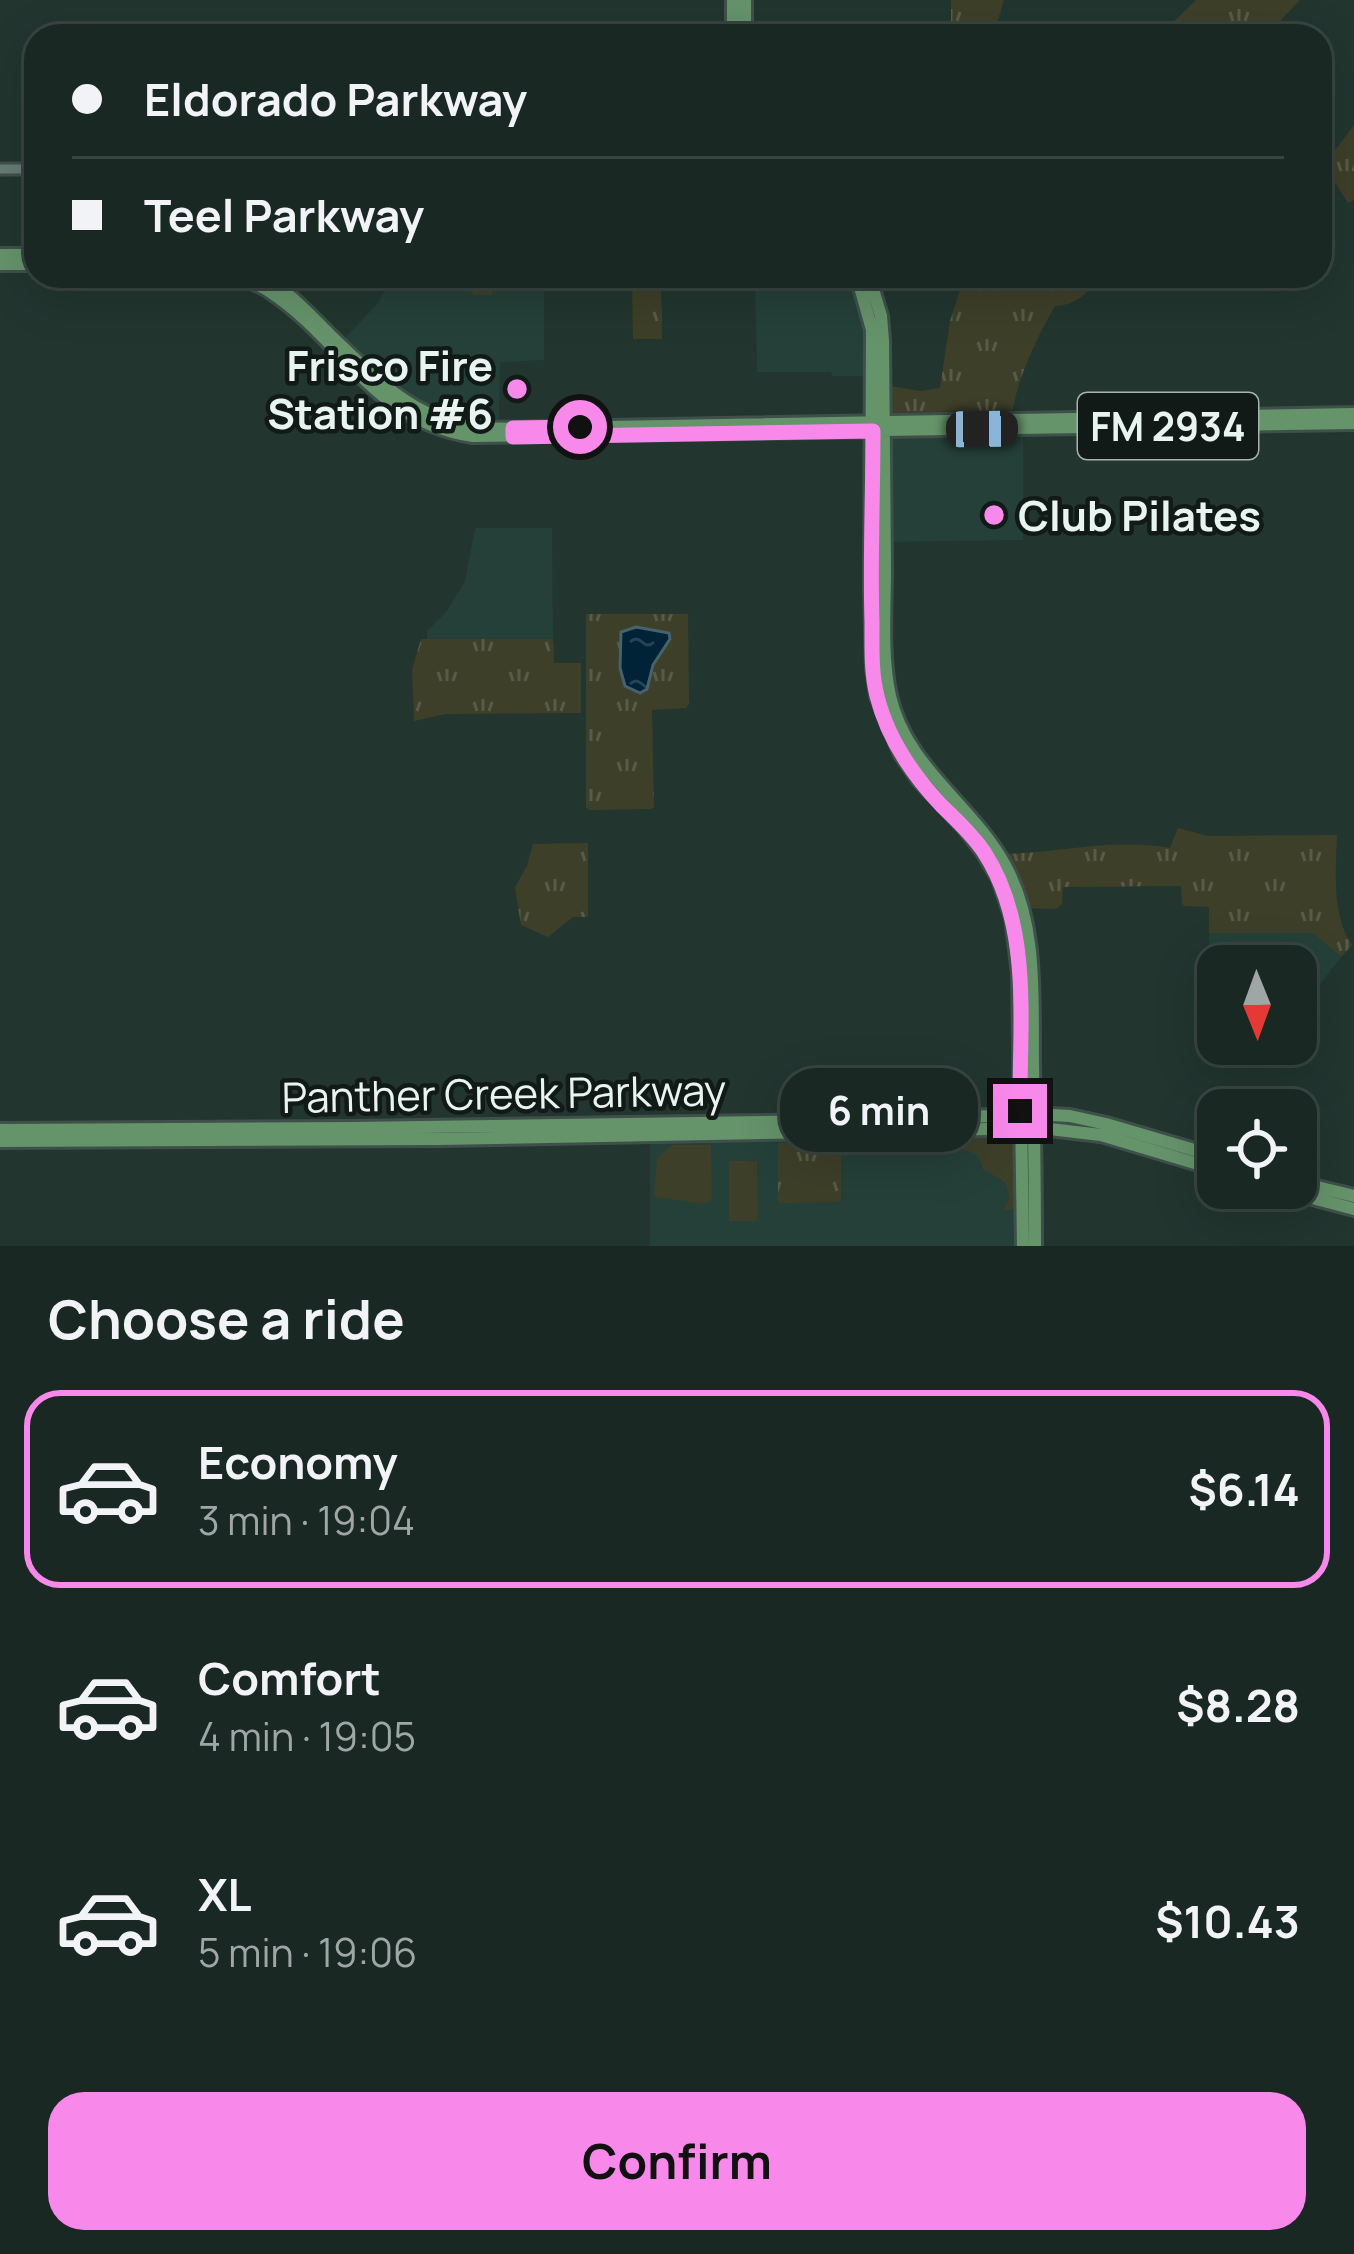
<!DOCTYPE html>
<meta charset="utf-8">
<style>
:root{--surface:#1a2823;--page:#23302b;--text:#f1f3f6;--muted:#9fa6a6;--line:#384441;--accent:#f888ea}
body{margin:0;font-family:Manrope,sans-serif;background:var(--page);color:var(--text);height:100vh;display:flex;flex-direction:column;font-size:45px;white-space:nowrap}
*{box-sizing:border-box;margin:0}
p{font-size:39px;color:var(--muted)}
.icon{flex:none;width:66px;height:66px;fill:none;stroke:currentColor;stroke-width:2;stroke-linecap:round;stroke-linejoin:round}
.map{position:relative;height:1246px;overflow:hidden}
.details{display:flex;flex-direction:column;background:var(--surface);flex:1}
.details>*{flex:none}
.hud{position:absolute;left:24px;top:24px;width:1308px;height:264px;border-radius:36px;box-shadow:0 12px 48px #0002,0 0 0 3px var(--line);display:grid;align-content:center;height:264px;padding:0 48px;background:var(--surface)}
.needle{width:78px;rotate:179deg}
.controls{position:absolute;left:1197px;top:945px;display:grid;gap:24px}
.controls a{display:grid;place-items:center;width:120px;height:120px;border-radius:24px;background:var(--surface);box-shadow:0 12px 48px #0002,0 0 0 3px var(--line);font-size:60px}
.end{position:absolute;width:54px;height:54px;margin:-27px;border:15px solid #f888ea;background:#111;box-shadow:0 0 0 6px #111}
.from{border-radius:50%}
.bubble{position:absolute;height:84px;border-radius:36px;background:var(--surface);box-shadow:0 12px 48px #0002,0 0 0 3px var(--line);font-size:39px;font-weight:700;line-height:84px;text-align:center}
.car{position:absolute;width:36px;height:72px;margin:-36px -18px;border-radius:15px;box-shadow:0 0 9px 3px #0007;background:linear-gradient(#222 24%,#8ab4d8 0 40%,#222 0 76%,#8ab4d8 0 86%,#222 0)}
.hud b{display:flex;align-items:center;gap:42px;height:114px;font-size:45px}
.hud b+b{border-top:3px solid var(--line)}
.hud i{width:30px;height:30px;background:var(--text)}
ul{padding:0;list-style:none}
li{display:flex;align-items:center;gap:36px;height:198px;margin:0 24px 18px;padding:0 24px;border:6px solid transparent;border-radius:36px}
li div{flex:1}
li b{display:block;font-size:45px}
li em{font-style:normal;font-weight:700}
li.selected{border-color:var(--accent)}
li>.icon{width:108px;height:108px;stroke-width:1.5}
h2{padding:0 48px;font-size:54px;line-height:144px}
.primary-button{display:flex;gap:24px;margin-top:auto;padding:24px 48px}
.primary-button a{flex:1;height:138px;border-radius:36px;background:var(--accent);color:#111;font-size:48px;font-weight:700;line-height:138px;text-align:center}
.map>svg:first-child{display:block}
.built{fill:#244038}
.grass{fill:url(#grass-tufts)}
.garden{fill:#3d3f29}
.water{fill:url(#water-ripples);stroke:#46626e;stroke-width:3}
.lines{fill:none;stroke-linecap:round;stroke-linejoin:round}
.minor-casing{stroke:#3f504b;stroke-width:15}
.major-casing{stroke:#3f504b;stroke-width:18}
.minor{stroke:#667b75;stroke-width:9}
.major{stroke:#65936a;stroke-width:12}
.route{stroke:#f888ea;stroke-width:15}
.poi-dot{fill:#f888ea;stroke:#121a18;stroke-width:4.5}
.labels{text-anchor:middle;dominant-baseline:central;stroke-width:9;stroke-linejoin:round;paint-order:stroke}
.shield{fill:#121a18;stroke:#a8b3af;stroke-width:3}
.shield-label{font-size:39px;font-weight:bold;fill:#e8f4f0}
.poi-label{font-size:42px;font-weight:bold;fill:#e8f4f0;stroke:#121a18;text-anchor:end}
.street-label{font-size:42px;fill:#e8f4f0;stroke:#121a18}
</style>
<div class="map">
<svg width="1354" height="1246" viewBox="0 0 1354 1246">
<defs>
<pattern id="grass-tufts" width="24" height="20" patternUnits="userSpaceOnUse" patternTransform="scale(3)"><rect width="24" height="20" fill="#3d3f29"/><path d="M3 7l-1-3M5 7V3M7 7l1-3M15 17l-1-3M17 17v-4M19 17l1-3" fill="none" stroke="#595b48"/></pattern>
<pattern id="water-ripples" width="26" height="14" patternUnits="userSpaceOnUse" patternTransform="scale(3)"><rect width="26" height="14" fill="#002337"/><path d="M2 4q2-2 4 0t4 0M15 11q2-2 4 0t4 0" fill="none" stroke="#254454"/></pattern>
</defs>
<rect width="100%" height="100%" fill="#22352f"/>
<path class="built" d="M 393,276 L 406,276 L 411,285 L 470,284 L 471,276 L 544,276 L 544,360 L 500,362 L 499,421 L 459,417 L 432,410 L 387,380 L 344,339 L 377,304 Z
M 755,281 L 833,282 L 857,287 L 867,326 L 867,376 L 832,376 L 831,372 L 757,372 Z
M 1023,432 L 1023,540 L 888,542 L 890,435 Z
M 475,528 L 552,528 L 553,639 L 427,639 L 427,631 L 447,611 L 465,581 Z
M 1209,933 L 1313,933 L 1341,957 L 1297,1015 L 1296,966 L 1218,966 L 1218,1002 L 1210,1002 Z
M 1017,1135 L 1017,1246 L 650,1246 L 650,1140 Z"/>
<path class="grass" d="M 951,0 L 1004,0 L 993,36 L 951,36 Z
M 1196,0 L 1300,0 L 1266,36 L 1159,36 Z
M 1354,125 L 1354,200 L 1348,203 L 1324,165 Z
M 406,276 L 492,276 L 492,295 L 472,295 L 471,284 L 410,285 Z
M 632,276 L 661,276 L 662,339 L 633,339 Z
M 965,276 L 1103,276 C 1088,291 1078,305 1055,306 C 1039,333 1017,379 1013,410 L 890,413 L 890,386 L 920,391 L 940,388 L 950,321 Z
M 586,614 L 688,614 L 689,704 L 686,708 L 652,710 L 654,807 L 651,809 L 590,810 L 586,808 Z
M 421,639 L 553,639 L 554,663 L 581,663 L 581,713 L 446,714 L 414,721 L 412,670 Z
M 1178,828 L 1208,836 L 1337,835 C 1336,870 1331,914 1352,945 L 1341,957 L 1313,933 L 1209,933 L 1209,907 L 1184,906 L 1182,903 L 1181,886 L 1063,887 L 1062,904 L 1056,909 L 1027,908 L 1003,854 C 1059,853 1114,838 1170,848 Z
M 588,843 L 588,917 L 573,917 L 548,937 L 521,925 L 515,887 L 527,866 L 533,844 Z
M 1017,1135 L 1017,1208 L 1003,1211 L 1010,1198 L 1005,1182 L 983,1169 L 978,1155 L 946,1143 L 944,1136 Z
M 778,1143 L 841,1143 L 841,1202 L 778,1203 Z"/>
<path class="garden" d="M 672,1145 L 711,1145 L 712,1198 L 705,1204 L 654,1197 L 657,1158 Z
M 729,1161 L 757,1161 L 758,1221 L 729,1221 Z"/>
<path class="water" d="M 636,627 L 669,633 L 670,639 L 653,665 L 647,689 L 640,693 L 625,686 L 620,668 L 621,632 Z"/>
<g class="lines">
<defs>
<path id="minor" d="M 0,169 L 36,169"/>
<path id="major" d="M 733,0 L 733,36
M 745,0 L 745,36
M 0,255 L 36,255
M 0,264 L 36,264
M 235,276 C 247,281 259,284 269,291 C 345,341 372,421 473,436 L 1354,423
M 259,276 C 287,289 308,313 330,335 C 371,374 409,416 467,426 C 495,431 523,428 551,428 L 1354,414
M 857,276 L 872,330 L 871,588 L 873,668 L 877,696 L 901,754 L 919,780 L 964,827 L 983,852 L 999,879 L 1012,918 L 1019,973 L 1023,1246
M 869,276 L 881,316 L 883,341 C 884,416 884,492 885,568 C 885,610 881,655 890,696 C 906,768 973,805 1006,867 C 1038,927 1032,998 1033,1064 C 1034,1124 1035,1185 1035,1246
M 0,1130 L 352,1128 L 905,1120 L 1034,1114 L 1070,1116 L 1106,1124 L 1218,1157
M 0,1141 L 439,1139 L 1041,1128 L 1101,1135 L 1218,1170
M 1296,1182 L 1354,1196
M 1275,1188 L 1354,1209"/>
</defs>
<use href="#minor" class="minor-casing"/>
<use href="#major" class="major-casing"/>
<use href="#minor" class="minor"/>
<use href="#major" class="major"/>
</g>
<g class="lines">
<path class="route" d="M 580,427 L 513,428 L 513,437 L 873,431 C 873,495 870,559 872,623 C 872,647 871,672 877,696 C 887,737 912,774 941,805 C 956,820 972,834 984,852 C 1033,927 1019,1025 1020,1111"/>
</g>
<g class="poi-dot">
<circle cx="517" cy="389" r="12"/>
<circle cx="994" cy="515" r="12"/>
</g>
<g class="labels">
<rect class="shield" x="1078" y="393" width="180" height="66" rx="9"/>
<g class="shield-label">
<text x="1168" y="426">FM 2934</text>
</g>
<g class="poi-label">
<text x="493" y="365">Frisco Fire<tspan x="493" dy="48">Station #6</tspan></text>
<text x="1018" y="515" text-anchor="start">Club Pilates</text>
</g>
<g class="street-label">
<text transform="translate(504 1093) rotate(-1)">Panther Creek Parkway</text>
</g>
</g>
</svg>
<div class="controls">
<a><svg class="needle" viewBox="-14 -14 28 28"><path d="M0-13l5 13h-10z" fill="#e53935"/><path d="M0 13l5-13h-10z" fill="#9fa6a6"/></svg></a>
<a><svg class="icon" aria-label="locate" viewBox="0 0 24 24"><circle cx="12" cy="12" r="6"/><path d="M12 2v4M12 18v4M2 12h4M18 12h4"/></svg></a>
</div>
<i class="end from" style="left:580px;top:427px"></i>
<i class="end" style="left:1020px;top:1111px"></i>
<div class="bubble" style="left:780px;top:1068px;width:198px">6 min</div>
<i class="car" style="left:982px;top:429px;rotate:89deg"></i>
<div class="hud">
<b><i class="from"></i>Eldorado Parkway</b>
<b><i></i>Teel Parkway</b>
</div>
</div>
<section class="details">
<h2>Choose a ride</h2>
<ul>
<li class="selected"><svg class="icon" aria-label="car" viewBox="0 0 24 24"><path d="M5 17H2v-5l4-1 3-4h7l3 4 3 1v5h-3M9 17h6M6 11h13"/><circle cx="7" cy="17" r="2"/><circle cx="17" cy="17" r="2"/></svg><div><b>Economy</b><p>3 min · 19:04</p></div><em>$6.14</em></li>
<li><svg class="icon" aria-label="car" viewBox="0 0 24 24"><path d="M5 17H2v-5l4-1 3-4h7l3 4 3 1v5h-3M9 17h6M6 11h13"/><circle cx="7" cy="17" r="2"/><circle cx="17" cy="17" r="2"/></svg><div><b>Comfort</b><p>4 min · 19:05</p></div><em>$8.28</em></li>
<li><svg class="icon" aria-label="car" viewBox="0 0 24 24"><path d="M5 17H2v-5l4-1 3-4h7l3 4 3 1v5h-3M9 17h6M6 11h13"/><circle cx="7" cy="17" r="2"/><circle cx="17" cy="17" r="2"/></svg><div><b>XL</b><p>5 min · 19:06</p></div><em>$10.43</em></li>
</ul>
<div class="primary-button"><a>Confirm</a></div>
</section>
